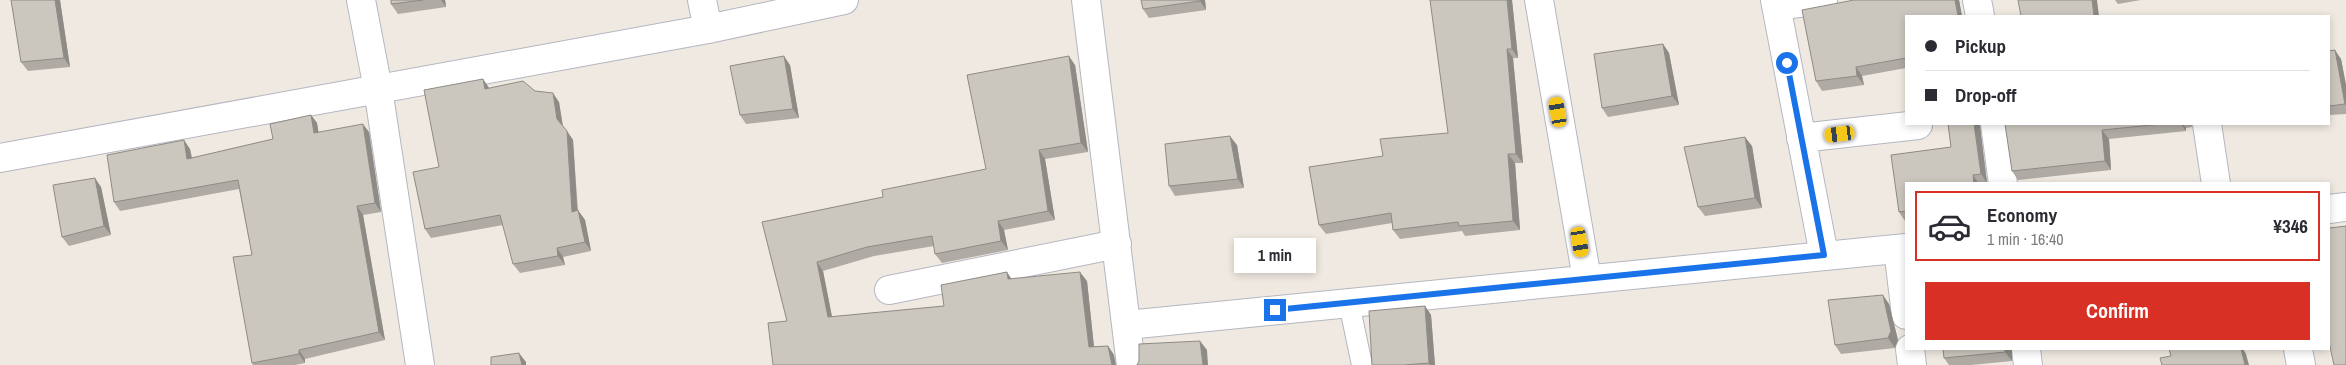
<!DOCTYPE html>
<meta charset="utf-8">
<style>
:root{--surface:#fff;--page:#f2f2f3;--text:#2b2b33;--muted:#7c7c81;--line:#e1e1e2;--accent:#d93025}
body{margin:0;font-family:"Archivo Narrow",sans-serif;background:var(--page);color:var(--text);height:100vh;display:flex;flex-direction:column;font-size:19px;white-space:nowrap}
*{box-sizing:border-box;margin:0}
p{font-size:16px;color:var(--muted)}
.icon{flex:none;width:28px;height:28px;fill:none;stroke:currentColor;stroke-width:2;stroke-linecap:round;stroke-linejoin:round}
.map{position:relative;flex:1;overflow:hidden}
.sheet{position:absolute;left:1905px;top:182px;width:425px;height:168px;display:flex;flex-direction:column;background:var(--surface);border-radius:0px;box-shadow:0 2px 8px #0003}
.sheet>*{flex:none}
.banner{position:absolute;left:1905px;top:15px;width:425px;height:110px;border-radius:0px;box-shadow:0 2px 8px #0003;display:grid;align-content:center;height:110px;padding:0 20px;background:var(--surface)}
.end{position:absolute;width:22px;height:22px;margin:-11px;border:6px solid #1a73e8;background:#fff;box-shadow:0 0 0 2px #fff}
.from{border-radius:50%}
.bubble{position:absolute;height:35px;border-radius:0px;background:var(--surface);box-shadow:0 2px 8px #0003;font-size:16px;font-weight:700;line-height:35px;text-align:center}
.car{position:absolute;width:15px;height:30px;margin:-15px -8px;border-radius:6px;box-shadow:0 0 4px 1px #0007;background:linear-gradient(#f5c518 24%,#345 0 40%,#f5c518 0 76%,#345 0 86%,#f5c518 0)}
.banner b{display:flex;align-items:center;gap:18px;height:48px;font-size:19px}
.banner b+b{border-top:1px solid var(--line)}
.banner i{width:12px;height:12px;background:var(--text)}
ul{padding:9px 0 0;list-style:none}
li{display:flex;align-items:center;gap:15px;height:70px;margin:0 10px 8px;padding:0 10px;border:2px solid transparent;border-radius:0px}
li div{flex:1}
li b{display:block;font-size:19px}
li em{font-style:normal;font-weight:700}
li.current{border-color:var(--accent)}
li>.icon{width:45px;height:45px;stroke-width:1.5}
.action{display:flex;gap:10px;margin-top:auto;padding:10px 20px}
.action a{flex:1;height:58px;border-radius:0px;background:var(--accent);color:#fff;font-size:20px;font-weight:700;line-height:58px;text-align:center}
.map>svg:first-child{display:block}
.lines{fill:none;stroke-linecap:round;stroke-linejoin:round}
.service-casing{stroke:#b4b7c1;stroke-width:22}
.minor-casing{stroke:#b4b7c1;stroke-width:30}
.service{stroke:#fff;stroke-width:20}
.minor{stroke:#fff;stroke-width:28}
.wall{fill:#afaba4}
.shaded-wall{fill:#8e8b86}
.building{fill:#cbc7bf;stroke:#8e8b86}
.route{stroke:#1a73e8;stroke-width:6}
</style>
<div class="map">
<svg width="2346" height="365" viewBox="0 0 2346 365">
<rect width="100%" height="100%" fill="#efe9e1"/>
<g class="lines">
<defs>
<path id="service" d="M 1349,303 L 1362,365"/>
<path id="minor" d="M 361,0 L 378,89 L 420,365
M 702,0 L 708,29
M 1086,0 L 1131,365
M 1539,0 L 1587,279
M 1775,0 L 1824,255
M 1977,0 L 1980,16
M 1776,6 L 1823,0
M 1995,124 L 2003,184
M 2207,124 L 2216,184
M 1801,138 L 1918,125
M 0,158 L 708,29 L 844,0
M 2329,209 L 2346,207
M 1898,249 L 1906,315
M 889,290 L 1117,244
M 1127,325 L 1906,248
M 1910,349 L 1912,365
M 2026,349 L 2028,365
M 2298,349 L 2301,365"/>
</defs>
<use href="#service" class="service-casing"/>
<use href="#minor" class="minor-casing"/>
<use href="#service" class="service"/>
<use href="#minor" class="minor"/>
</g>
<path class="wall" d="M 11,0 L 60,0 L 70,67 L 28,71 L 21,62 Z
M 391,0 L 445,0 L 446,7 L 398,14 L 391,4 Z
M 1205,0 L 1206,10 L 1149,18 L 1143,9 Z
M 1512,0 L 1518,58 L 1513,58 L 1523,163 L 1515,163 L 1520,230 L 1465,236 L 1462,231 L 1400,239 L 1393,230 L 1392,223 L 1326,234 L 1319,225 L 1383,156 L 1448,133 Z
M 1854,0 L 1959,0 L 1962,16 L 1906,16 L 1906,68 L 1862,76 L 1864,85 L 1822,91 L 1816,81 Z
M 2115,0 L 2141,0 L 2118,4 Z
M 1663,44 L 1669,53 L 1679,105 L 1608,117 L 1602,108 Z
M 2329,51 L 2341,59 L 2346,85 L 2346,114 L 2329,115 Z
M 790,65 L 799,118 L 746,124 L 740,115 Z
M 1075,65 L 1088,152 L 1045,159 L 1055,220 L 1004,230 L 1008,250 L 942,263 L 935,254 L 934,246 L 874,256 L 823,271 L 832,317 L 944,306 L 1012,279 L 1087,281 L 1094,347 L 1108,346 L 1114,355 L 787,321 L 762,222 L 883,197 L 986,169 Z
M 483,79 L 489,88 L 535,91 L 559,102 L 563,126 L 573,140 L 578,211 L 585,220 L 591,251 L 563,257 L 565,265 L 520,273 L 513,264 L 503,225 L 431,238 L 425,229 L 439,167 Z
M 311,115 L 317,123 L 318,132 L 369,132 L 381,212 L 363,215 L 385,340 L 305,359 L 305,363 L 295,365 L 253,365 L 252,363 L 252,255 L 239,189 L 120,211 L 114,202 L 190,149 L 191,158 L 273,139 Z
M 1948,124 L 1980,124 L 1980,126 L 1987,183 L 1906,184 L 1906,221 L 1905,221 L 1899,212 L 1891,155 L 1951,147 Z
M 2005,124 L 2192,124 L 2192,127 L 2186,128 L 2186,131 L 2109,139 L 2111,170 L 2018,180 L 2012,171 Z
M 1237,145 L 1244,188 L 1175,196 L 1169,186 Z
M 1752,146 L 1762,208 L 1705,216 L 1698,207 Z
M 101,187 L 111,235 L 69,246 L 62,237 Z
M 1889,304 L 1898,340 L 1895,348 L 1841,354 L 1835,345 Z
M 1425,306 L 1431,315 L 1435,365 L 1372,365 Z
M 1943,349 L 2012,349 L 2012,361 L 1971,365 L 1949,365 L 1944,358 Z"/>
<path class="shaded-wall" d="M 55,0 L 60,0 L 70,67 L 64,58 Z
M 441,0 L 445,0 L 446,7 Z
M 1200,0 L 1205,0 L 1206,10 L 1200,1 Z
M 1507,0 L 1512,0 L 1518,58 L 1512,49 Z
M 1955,0 L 1959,0 L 1962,16 L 1958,16 Z
M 2092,0 L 2097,0 L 2099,16 L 2094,16 Z
M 1663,44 L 1669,53 L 1679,105 L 1672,96 Z
M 1507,49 L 1513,58 L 1523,163 L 1516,154 Z
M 2335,50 L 2341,59 L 2346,85 L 2346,106 L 2345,104 Z
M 784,56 L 790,65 L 799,118 L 793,109 Z
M 1069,56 L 1075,65 L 1088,152 L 1081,143 Z
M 1856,67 L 1862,76 L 1864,85 L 1857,76 Z
M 483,79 L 489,88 L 485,89 Z
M 553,93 L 559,102 L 563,128 L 557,119 Z
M 311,115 L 317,123 L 320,141 L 314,133 Z
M 363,124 L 369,132 L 381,212 L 375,203 Z
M 1974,124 L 1980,124 L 1980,126 L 1987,183 L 1981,174 Z
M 2181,124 L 2183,124 L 2186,128 L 2186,131 Z
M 2102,130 L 2109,139 L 2111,170 L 2105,161 Z
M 567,131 L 573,140 L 578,221 L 572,212 Z
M 1230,136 L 1237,145 L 1244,188 L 1238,179 Z
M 1745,137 L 1752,146 L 1762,208 L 1755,198 Z
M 184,140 L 190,149 L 194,167 L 187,159 Z
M 1039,150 L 1045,159 L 1055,220 L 1048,211 Z
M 1508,154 L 1515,163 L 1520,230 L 1513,221 Z
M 1973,175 L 1979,184 L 1974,184 Z
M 95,178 L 101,187 L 111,235 L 104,226 Z
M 357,206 L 363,215 L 385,340 L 379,332 Z
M 578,210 L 585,220 L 591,251 L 585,242 Z
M 998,221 L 1004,230 L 1008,250 L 1001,241 Z
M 557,248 L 563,257 L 565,265 L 558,256 Z
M 817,262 L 823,271 L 834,327 L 828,317 Z
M 1007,272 L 1013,281 L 1008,279 Z
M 1080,272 L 1087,281 L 1095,356 L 1089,347 Z
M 1883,295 L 1889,304 L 1898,340 L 1895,348 L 1888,338 Z
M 1425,306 L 1431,315 L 1435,365 L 1430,365 L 1429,363 Z
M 1200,341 L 1207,350 L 1208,365 L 1203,365 Z
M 1108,346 L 1114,355 L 1116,365 L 1112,365 Z
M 2005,349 L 2012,349 L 2012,361 L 2005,352 Z
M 2241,349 L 2243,349 L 2246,354 L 2249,365 L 2245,365 Z
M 299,350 L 305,359 L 305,363 L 299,354 Z
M 519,353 L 526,362 L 526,365 L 522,365 Z"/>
<path class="building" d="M 11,0 L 55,0 L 64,58 L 21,62 Z
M 391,0 L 423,0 L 391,4 Z
M 1141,0 L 1200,0 L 1200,1 L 1143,9 Z
M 1430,0 L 1507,0 L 1512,49 L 1507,49 L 1516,154 L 1508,154 L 1513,221 L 1459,226 L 1458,222 L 1393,230 L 1391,213 L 1319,225 L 1309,167 L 1383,156 L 1380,139 L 1448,133 Z
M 1854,0 L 1955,0 L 1958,16 L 1906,16 L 1906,58 L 1856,67 L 1857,76 L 1816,81 L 1802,10 Z
M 2018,0 L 2092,0 L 2094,16 L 2021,16 Z
M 1663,44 L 1672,96 L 1602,108 L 1594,54 Z
M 2335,50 L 2345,104 L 2329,106 L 2329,51 Z
M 784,56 L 793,109 L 740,115 L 730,66 Z
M 1069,56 L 1081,143 L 1039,150 L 1048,211 L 998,221 L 1001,241 L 935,254 L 932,236 L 867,247 L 817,262 L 828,317 L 944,306 L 941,285 L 1007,272 L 1008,279 L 1080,272 L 1089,347 L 1108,346 L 1112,365 L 773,365 L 768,323 L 787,321 L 762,222 L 883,197 L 882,190 L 986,169 L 967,75 Z
M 483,79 L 485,89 L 523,81 L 535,91 L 553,93 L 557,119 L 567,131 L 572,212 L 578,210 L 585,242 L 557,248 L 558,256 L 513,264 L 500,215 L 425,229 L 413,172 L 439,167 L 424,90 Z
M 311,115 L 314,133 L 363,124 L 375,203 L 357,206 L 379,332 L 299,350 L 299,354 L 252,363 L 233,257 L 252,255 L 238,180 L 114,202 L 107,155 L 184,140 L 187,159 L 273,139 L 270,124 Z
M 1948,124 L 1974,124 L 1981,174 L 1973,175 L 1974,184 L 1906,184 L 1906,211 L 1899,212 L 1891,155 L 1951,147 Z
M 2005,124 L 2162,124 L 2102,130 L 2105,161 L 2012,171 Z
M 1230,136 L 1238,179 L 1169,186 L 1165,144 Z
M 1745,137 L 1755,198 L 1698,207 L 1684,147 Z
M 95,178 L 104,226 L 62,237 L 53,185 Z
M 2346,226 L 2346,365 L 2334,365 L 2329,342 L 2329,228 Z
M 1883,295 L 1891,331 L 1888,338 L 1835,345 L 1828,300 Z
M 1425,306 L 1429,363 L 1404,365 L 1372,365 L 1369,311 Z
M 1200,341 L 1203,365 L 1137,365 L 1139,361 L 1139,344 Z
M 1943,349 L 2005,349 L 2005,352 L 1944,358 Z
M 2169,349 L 2241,349 L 2245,365 L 2162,365 L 2160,358 L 2171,356 Z
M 519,353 L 522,365 L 491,365 L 491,357 Z"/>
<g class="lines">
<path class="route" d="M 1275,310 L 1824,255 L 1787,63"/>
</g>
</svg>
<i class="end from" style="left:1787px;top:63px"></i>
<i class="end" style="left:1275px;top:310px"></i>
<div class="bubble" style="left:1234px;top:238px;width:82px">1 min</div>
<i class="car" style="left:1558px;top:112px;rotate:350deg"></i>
<i class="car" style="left:1840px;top:134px;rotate:263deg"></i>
<i class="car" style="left:1580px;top:242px;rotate:170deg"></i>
<div class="banner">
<b><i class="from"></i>Pickup</b>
<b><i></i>Drop-off</b>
</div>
<section class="sheet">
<ul>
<li class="current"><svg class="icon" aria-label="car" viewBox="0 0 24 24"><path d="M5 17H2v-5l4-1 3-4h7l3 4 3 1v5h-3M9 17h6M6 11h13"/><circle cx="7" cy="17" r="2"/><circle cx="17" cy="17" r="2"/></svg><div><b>Economy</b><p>1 min · 16:40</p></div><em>¥346</em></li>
</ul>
<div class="action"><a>Confirm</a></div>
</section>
</div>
